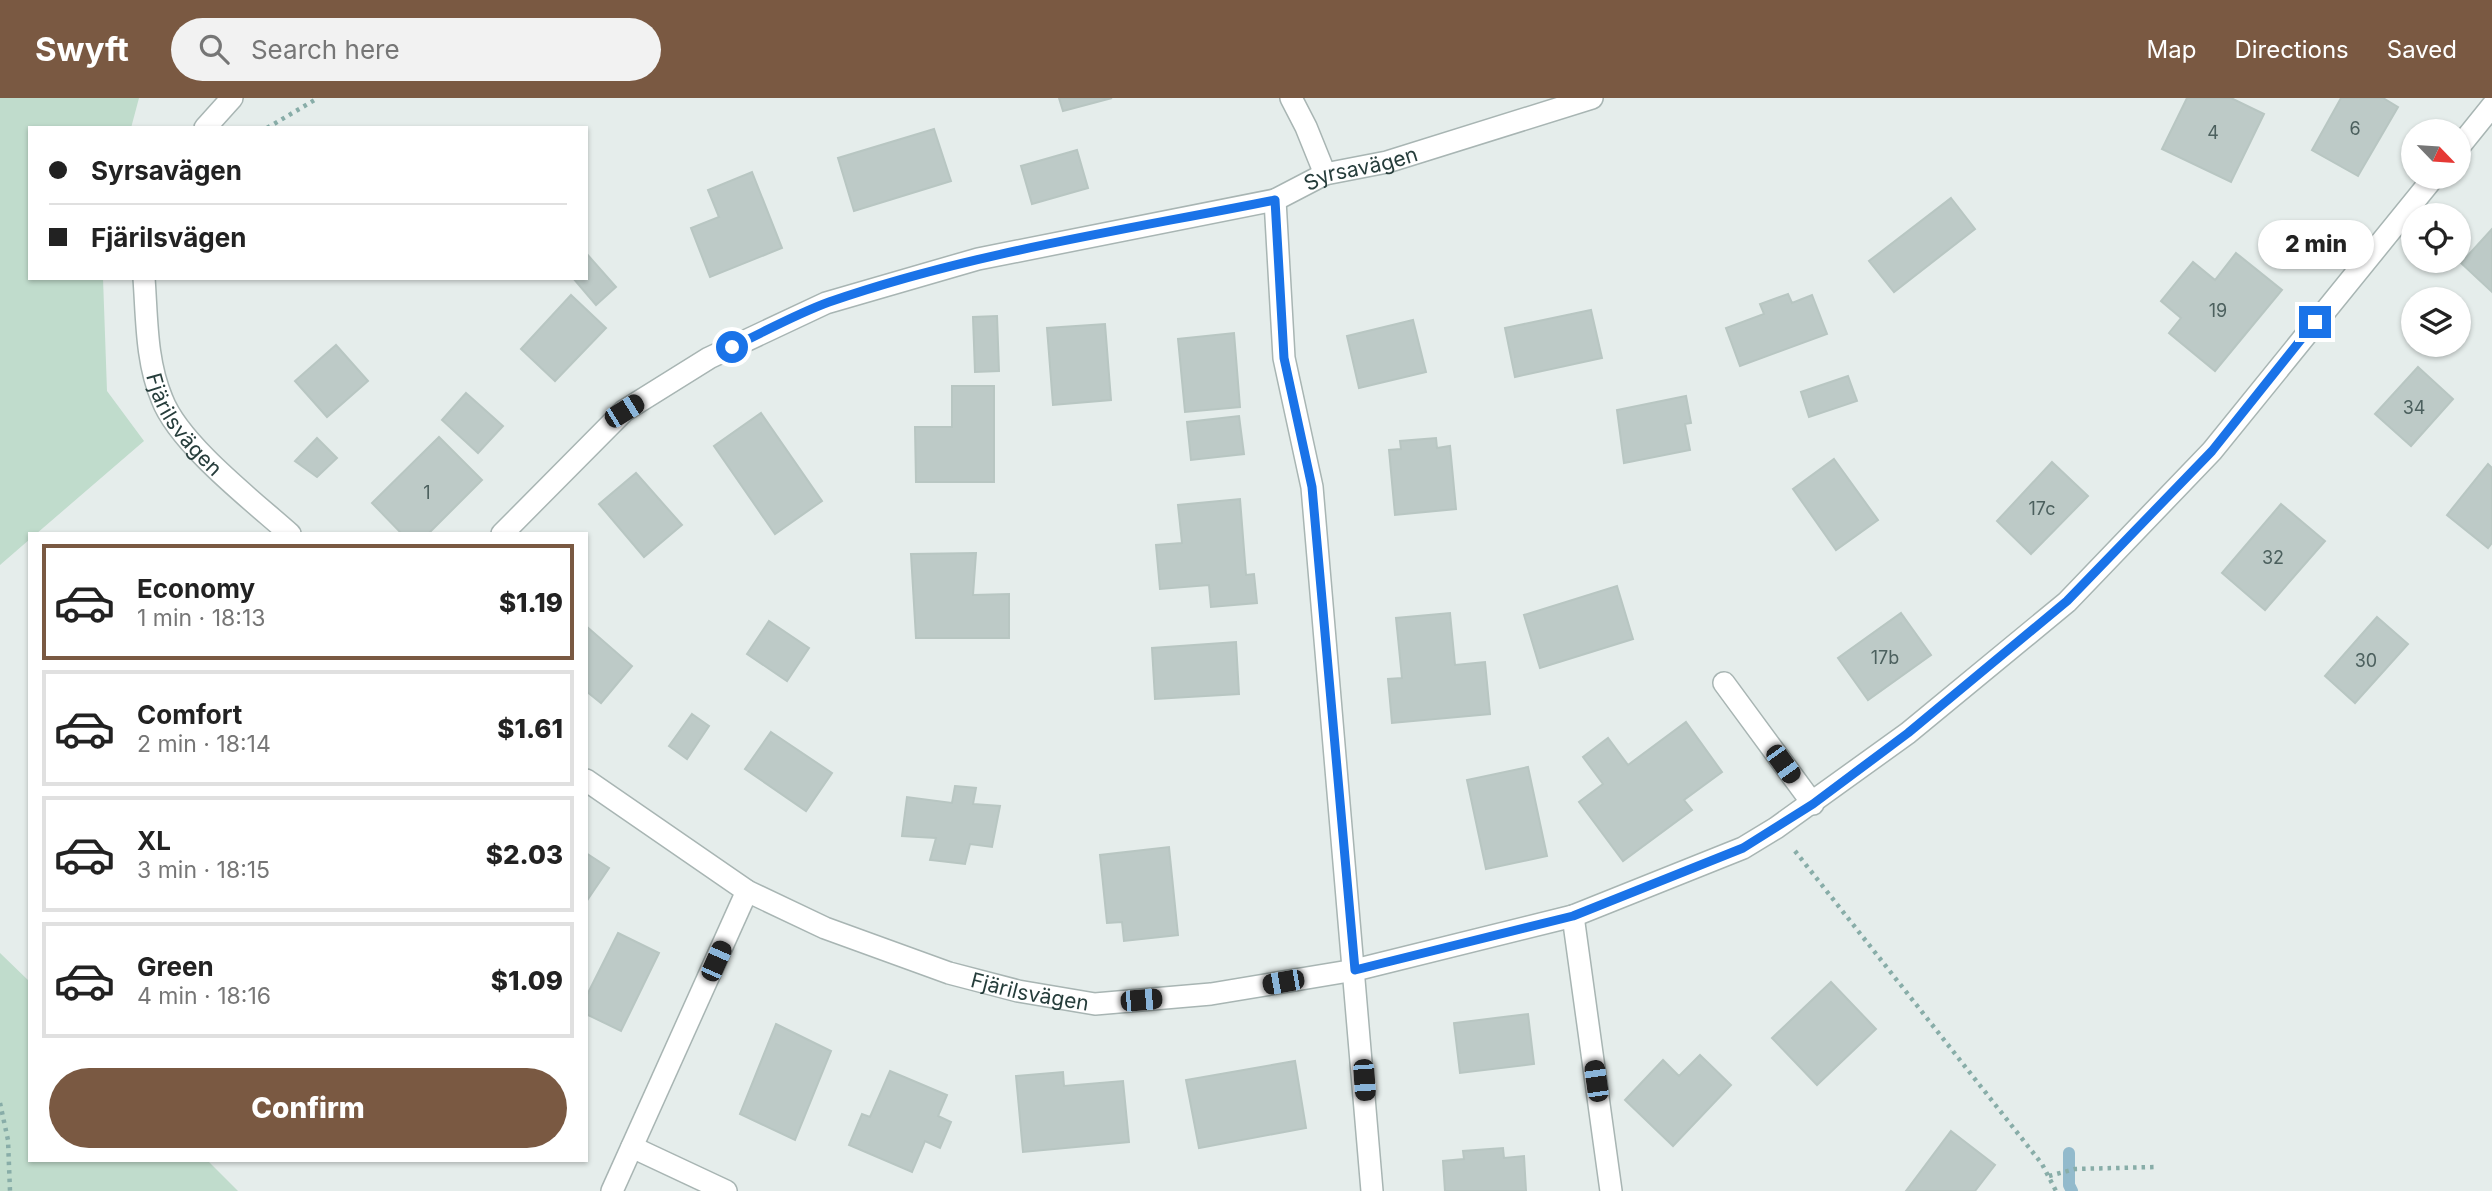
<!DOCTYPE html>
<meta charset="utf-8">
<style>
:root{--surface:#fff;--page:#f2f2f2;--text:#222;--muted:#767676;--line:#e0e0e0;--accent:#7a5942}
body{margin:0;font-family:Inter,sans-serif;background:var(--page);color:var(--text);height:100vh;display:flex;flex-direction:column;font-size:26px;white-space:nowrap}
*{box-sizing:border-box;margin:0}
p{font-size:23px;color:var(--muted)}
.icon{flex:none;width:38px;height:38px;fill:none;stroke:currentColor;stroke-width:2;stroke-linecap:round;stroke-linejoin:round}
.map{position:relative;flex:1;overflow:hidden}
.panel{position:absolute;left:28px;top:434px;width:560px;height:630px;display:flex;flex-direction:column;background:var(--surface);border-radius:0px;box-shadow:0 2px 5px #0004}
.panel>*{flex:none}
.banner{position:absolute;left:28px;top:28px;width:560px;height:154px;border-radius:0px;box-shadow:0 2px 5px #0004;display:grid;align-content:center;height:154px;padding:0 21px;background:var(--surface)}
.needle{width:46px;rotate:115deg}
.fabs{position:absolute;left:2401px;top:21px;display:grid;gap:14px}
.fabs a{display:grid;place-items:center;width:70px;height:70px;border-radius:50%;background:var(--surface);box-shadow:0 2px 5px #0004;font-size:35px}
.end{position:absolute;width:32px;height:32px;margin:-16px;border:9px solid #1a73e8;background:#fff;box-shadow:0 0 0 4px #fff}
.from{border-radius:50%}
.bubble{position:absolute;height:49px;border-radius:24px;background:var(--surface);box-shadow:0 2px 5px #0004;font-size:23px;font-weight:800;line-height:49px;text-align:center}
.car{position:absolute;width:21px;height:42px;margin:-21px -10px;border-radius:9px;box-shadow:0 0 5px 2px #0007;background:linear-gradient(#222 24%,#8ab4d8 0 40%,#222 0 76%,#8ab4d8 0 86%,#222 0)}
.banner b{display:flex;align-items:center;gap:24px;height:66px;font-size:26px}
.banner b+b{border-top:2px solid var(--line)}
.banner i{width:18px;height:18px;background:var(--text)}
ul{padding:12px 0 0;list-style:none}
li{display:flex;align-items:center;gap:21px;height:116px;margin:0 14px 10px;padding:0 7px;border:4px solid var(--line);border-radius:0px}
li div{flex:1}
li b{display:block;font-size:26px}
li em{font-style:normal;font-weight:800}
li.active{border-color:var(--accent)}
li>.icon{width:63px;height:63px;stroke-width:1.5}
.primary-button{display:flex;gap:14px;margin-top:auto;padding:14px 21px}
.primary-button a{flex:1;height:80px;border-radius:42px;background:var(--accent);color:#fff;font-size:28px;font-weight:800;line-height:80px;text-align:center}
header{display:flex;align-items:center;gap:42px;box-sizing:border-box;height:98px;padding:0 35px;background:var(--accent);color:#fff}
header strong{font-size:33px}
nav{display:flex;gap:38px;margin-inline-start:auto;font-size:24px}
.search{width:490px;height:63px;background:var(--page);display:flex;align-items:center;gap:18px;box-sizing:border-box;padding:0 24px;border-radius:38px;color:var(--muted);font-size:26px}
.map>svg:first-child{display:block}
.green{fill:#c0dccc}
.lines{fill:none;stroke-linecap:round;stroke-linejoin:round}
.stream{stroke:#92bacc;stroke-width:12}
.building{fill:#bdcac7;stroke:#b8c6c2;stroke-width:2}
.minor-casing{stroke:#a8b5b3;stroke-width:24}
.path{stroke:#88ada8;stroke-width:4.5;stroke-dasharray:3.5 5;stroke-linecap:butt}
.minor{stroke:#fff;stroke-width:21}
.route{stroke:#1a73e8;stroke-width:9}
.labels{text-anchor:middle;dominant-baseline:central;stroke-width:5;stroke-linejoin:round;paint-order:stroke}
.number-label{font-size:18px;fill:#4c605e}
.street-label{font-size:21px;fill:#263d3b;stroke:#f5f9f8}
</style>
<header>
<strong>Swyft</strong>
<div class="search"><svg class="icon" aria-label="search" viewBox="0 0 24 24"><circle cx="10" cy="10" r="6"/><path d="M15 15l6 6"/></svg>Search here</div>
<nav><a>Map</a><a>Directions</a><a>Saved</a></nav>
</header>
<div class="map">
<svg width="2492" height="1093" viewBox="0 0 2492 1093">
<rect width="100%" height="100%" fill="#e5edeb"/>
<path class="green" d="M 0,0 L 139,0 L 131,30 L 30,30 L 30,180 L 103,180 L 107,293 L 144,343 L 36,436 L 30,436 L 30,441 L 0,467 Z
M 0,855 L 30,884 L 30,1062 L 207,1062 L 238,1093 L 0,1093 Z"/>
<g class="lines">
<path class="stream" d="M 2069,1055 L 2069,1087 L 2072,1093"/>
</g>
<path class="building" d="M 1059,0 L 1112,0 L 1063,13 Z
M 2187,0 L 2231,0 L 2264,16 L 2231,84 L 2162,51 Z
M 2341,0 L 2383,0 L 2398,9 L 2358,78 L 2312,52 Z
M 934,31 L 951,83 L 854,113 L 838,60 Z
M 1077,52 L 1088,90 L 1032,106 L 1021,68 Z
M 752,74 L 782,150 L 710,179 L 691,130 L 719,119 L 708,92 Z
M 1951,100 L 1975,131 L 1894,194 L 1869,163 Z
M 2492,131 L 2492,194 L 2461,165 Z
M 586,155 L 616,189 L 596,207 L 573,180 L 586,180 Z
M 2236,155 L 2282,192 L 2215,273 L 2169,235 L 2181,220 L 2161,203 L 2193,164 L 2215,182 Z
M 1788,196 L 1792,205 L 1812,197 L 1827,236 L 1740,268 L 1726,230 L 1764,216 L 1760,206 Z
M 571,197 L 606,230 L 555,283 L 521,251 Z
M 1591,212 L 1602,260 L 1515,279 L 1505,230 Z
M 997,218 L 999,273 L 975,274 L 973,219 Z
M 1413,222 L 1426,274 L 1359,290 L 1347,238 Z
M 1105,226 L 1111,302 L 1053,307 L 1047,230 Z
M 1234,235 L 1240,309 L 1185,314 L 1178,241 Z
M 336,247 L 368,283 L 327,319 L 295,283 Z
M 2418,269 L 2453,301 L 2411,348 L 2375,316 Z
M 1848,278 L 1857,303 L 1809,319 L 1801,294 Z
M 952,288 L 994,288 L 994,384 L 916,384 L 915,329 L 952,329 Z
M 466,295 L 503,328 L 478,355 L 442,322 Z
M 1686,298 L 1691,325 L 1685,326 L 1690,352 L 1624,365 L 1617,312 Z
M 761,315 L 822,403 L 775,436 L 714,348 Z
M 1239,318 L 1244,356 L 1191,362 L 1187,324 Z
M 439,339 L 482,382 L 428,436 L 402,436 L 372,405 Z
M 317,340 L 337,360 L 317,379 L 295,363 Z
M 1436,340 L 1437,350 L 1450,348 L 1456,411 L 1395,417 L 1389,352 L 1401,351 L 1400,343 Z
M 1834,361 L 1878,422 L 1836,452 L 1793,391 Z
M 2052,364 L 2088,398 L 2031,456 L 1997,423 Z
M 2488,366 L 2492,370 L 2492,445 L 2488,450 L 2447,417 Z
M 636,375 L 682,427 L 644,459 L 599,406 Z
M 1240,401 L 1246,477 L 1254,476 L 1257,505 L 1211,509 L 1209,487 L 1160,491 L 1156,447 L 1182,445 L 1178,407 Z
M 2281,406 L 2325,443 L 2265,512 L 2222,475 Z
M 976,455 L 973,497 L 1009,496 L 1009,540 L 916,540 L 911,456 Z
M 1617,488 L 1633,541 L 1540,570 L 1524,517 Z
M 1450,515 L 1455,567 L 1485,564 L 1490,616 L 1392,625 L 1388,581 L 1402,580 L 1396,520 Z
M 1901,515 L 1931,557 L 1868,602 L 1838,560 Z
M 2377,519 L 2408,546 L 2355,605 L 2325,578 Z
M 769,523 L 809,550 L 787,583 L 747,556 Z
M 586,528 L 632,568 L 601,605 L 586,593 Z
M 1236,544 L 1239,596 L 1155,601 L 1152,550 Z
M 692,616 L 709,628 L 687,661 L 669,648 Z
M 1686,624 L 1722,674 L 1684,702 L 1692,712 L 1623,763 L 1579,704 L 1603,686 L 1583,659 L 1608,640 L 1628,667 Z
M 771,634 L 832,675 L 806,713 L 745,671 Z
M 1528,669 L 1547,758 L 1486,771 L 1467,682 Z
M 955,688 L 976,690 L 973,706 L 1000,708 L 992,749 L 970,746 L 965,766 L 930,762 L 936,740 L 902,738 L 907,699 L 952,705 Z
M 1169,749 L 1178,837 L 1124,843 L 1122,824 L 1107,825 L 1100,757 Z
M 586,755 L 609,770 L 586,804 Z
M 618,835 L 659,855 L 621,933 L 586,916 L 586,899 Z
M 1831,884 L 1876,931 L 1817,987 L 1772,940 Z
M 1528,916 L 1534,966 L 1460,975 L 1454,925 Z
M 776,926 L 831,953 L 795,1042 L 740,1016 Z
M 1700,957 L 1731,987 L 1673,1048 L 1625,1002 L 1663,962 L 1679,978 Z
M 1295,963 L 1306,1030 L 1199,1050 L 1186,982 Z
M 890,973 L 947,997 L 938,1018 L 951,1024 L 940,1050 L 925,1043 L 912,1074 L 849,1047 L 862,1016 L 870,1019 Z
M 1063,974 L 1064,988 L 1123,983 L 1129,1044 L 1023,1054 L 1016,978 Z
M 1951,1033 L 1995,1067 L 1975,1093 L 1906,1093 Z
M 1503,1050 L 1504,1060 L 1524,1058 L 1526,1093 L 1445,1093 L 1443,1063 L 1464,1061 L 1463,1053 Z"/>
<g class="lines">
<defs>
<g id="minor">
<path d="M 1291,0 L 1306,29 L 1325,76"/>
<path d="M 205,30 L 232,0"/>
<path d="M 2459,49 L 2492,8"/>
<path d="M 1275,102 L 1284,260 L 1312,389 L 1372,1093"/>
<path id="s1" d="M 144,180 C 147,221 146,263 162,301 C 179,346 253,403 290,436"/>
<path id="s2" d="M 502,436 L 624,313 L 709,260 L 826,205 L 978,161 L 1275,102 L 1325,76 L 1387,64 L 1592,0"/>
<path d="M 1724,585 L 1813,706"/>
<path id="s3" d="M 586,682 L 747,793 L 825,830 L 949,875 L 1018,893 L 1095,906 L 1211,896 L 1355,872 L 1573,818 L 1743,750 L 1776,730 L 1908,635 L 2067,504 L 2212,353 L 2434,79"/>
<path d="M 1573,818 L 1611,1093"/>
<path d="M 632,1049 L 726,1093"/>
<path d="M 612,1093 L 747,793"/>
</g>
</defs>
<use href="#minor" class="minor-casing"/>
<path class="path" d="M 267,30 L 318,0
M 1795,753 L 2042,1066 L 2056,1093
M 0,1005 L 8,1042 L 10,1093
M 2049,1078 L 2075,1071 L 2156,1069"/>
<use href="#minor" class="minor"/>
</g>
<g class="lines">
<path class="route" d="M 732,249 C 764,234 796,216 829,204 C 973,154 1126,132 1275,102 L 1284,260 L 1312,389 L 1355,872 L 1573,818 L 1743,750 L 1813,706 L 1908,635 L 2067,503 L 2212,353 L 2315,224"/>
</g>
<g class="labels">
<g class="number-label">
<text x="2355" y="30">6</text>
<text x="2213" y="34">4</text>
<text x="2218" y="212">19</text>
<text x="2414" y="309">34</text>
<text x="427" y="394">1</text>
<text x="2042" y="410">17c</text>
<text x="2273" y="459">32</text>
<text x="1885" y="559">17b</text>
<text x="2366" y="562">30</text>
</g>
<g class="street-label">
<text stroke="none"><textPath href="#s2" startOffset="956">Syrsavägen</textPath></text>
<text stroke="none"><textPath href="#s1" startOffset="156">Fjärilsvägen</textPath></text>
<text stroke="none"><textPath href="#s3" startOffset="497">Fjärilsvägen</textPath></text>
</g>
</g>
</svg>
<div class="fabs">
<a><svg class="needle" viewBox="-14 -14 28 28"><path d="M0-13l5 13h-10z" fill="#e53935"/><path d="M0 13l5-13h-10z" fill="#767676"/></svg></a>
<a><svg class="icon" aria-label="locate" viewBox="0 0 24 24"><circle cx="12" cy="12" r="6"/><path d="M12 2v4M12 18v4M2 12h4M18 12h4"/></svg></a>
<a><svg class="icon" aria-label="layers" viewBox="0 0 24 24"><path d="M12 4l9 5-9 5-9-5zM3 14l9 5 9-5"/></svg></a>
</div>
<i class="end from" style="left:732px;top:249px"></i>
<i class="end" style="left:2315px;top:224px"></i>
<div class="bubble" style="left:2258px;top:122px;width:116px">2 min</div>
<i class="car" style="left:624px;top:313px;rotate:58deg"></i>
<i class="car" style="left:1783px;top:666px;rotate:144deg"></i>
<i class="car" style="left:716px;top:863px;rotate:24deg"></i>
<i class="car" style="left:1283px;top:884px;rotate:260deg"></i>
<i class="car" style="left:1141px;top:902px;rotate:85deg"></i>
<i class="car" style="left:1364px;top:982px;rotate:176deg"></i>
<i class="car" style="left:1596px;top:983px;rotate:352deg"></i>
<div class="banner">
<b><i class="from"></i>Syrsavägen</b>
<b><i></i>Fjärilsvägen</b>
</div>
<section class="panel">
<ul>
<li class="active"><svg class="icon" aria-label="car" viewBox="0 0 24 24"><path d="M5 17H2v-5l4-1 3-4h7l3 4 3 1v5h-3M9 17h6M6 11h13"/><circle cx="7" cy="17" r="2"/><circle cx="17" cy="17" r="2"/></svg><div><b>Economy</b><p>1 min · 18:13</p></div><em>$1.19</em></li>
<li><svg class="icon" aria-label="car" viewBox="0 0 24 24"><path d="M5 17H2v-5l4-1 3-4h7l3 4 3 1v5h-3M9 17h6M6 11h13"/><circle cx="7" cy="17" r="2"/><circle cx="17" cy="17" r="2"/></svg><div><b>Comfort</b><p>2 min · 18:14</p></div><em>$1.61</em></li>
<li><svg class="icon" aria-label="car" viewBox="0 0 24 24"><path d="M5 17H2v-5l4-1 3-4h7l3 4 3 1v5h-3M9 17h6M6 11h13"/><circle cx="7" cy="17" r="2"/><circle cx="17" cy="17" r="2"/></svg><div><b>XL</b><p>3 min · 18:15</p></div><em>$2.03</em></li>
<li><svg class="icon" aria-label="car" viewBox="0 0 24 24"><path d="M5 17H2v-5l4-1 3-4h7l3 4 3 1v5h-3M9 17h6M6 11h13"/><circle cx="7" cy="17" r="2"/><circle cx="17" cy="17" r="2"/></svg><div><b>Green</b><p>4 min · 18:16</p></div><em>$1.09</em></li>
</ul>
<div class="primary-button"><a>Confirm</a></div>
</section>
</div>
